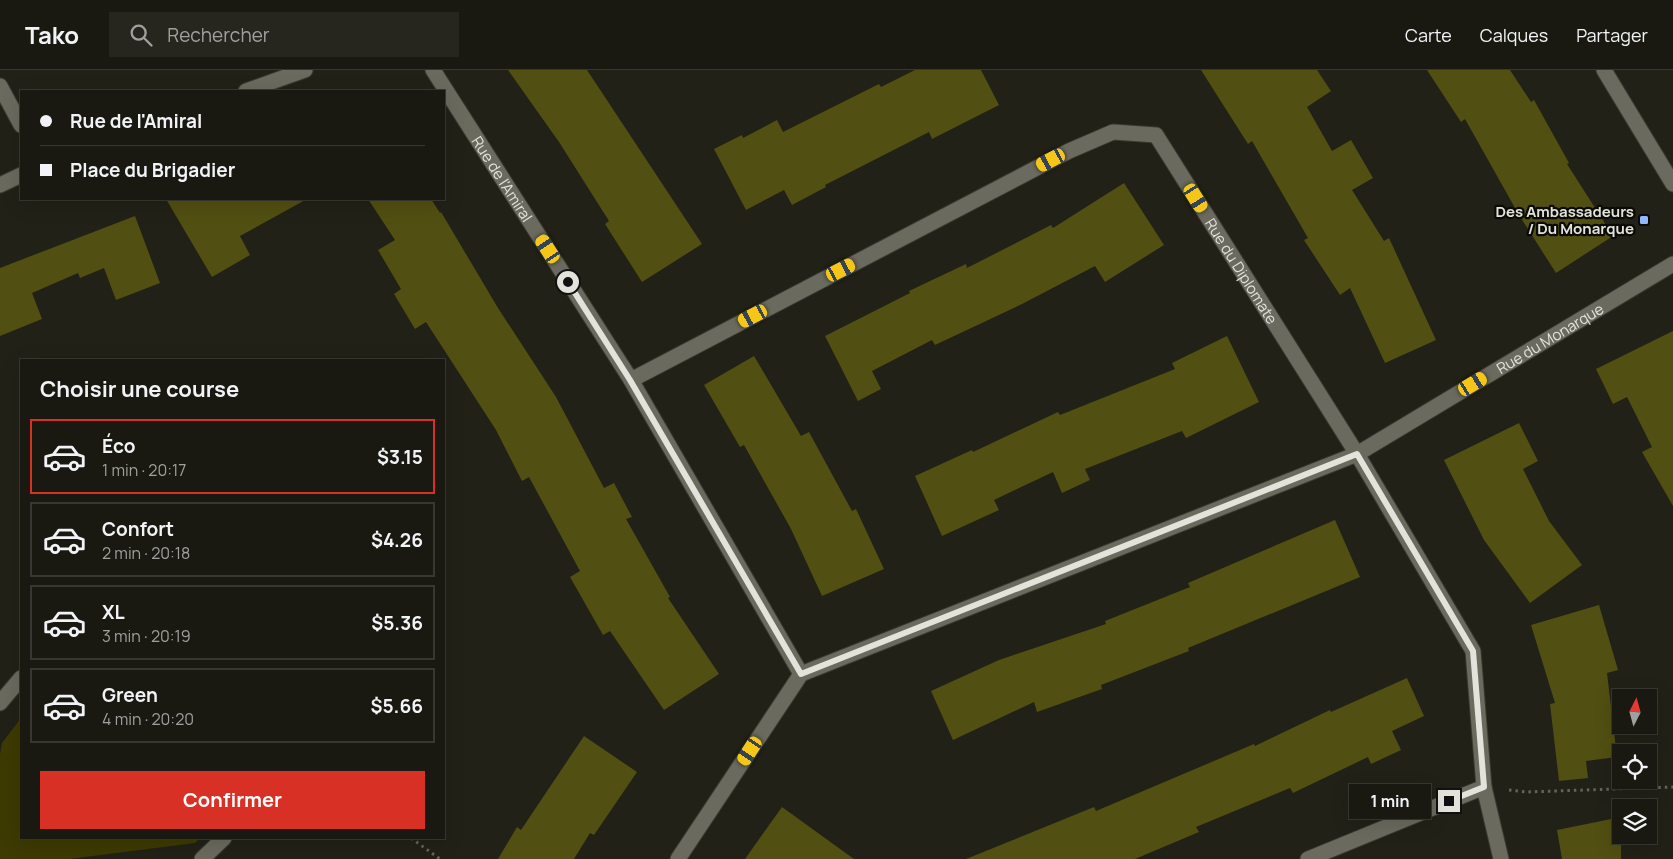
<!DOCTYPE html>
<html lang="fr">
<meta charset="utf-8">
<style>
:root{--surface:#191911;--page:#26261f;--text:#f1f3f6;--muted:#9fa09f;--line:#373831;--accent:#d93025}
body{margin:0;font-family:Manrope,sans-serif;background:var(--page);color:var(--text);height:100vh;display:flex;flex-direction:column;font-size:19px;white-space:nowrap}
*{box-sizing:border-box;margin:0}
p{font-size:16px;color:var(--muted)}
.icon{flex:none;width:28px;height:28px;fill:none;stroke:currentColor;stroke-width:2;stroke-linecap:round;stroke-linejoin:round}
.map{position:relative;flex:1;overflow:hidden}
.panel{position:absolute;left:20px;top:289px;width:425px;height:480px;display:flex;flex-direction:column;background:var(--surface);border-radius:0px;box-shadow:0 5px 20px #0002,0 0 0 1px var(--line)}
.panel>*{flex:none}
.top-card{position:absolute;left:20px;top:20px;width:425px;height:110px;border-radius:0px;box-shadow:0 5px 20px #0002,0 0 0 1px var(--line);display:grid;align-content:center;height:110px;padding:0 20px;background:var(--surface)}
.needle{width:32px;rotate:6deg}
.fabs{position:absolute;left:1612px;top:619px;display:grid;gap:10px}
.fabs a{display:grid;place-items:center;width:45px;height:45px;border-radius:0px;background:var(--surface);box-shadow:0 5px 20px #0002,0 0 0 1px var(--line);font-size:25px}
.end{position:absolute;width:22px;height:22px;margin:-11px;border:6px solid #e3e3dc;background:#111;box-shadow:0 0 0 2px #111}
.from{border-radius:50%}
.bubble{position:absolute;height:35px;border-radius:0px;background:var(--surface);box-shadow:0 5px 20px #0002,0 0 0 1px var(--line);font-size:16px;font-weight:700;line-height:35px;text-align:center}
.car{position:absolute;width:15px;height:30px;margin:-15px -8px;border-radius:6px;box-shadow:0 0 4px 1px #0007;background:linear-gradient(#f5c518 24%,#345 0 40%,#f5c518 0 76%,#345 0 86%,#f5c518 0)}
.top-card b{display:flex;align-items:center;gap:18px;height:48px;font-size:19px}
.top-card b+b{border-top:1px solid var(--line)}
.top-card i{width:12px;height:12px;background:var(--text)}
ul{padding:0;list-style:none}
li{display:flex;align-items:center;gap:15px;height:75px;margin:0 10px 8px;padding:0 10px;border:2px solid var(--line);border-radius:0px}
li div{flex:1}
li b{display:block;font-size:19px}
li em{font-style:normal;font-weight:700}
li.on{border-color:var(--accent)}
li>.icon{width:45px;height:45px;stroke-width:1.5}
h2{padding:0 20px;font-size:22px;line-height:60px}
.action{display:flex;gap:10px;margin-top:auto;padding:10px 20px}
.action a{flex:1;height:58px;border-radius:0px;background:var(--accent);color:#fff;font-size:20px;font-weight:700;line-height:58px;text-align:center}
header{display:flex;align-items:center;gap:30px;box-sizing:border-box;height:70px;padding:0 25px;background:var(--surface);border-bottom:1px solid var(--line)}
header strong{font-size:24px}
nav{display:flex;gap:28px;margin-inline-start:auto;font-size:18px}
.search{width:350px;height:45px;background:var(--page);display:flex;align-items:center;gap:12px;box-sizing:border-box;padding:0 18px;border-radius:0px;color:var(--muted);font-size:19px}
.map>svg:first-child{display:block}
.green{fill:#3d3a02}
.building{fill:#524f12}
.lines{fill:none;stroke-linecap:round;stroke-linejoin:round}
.street-casing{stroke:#3b3b33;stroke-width:17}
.path{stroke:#64645b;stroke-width:3;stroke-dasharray:2.5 4;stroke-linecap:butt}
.street{stroke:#6a6a5e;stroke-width:15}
.route{stroke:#e3e3dc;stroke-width:6}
.poi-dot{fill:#91b8fd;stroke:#0a0a06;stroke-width:2}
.labels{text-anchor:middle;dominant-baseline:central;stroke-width:4.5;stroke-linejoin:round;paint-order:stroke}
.street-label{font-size:15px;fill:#e3e3dc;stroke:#0a0a06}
.poi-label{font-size:15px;font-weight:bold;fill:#e3e3dc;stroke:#0a0a06;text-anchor:end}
</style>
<header>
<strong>Tako</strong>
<div class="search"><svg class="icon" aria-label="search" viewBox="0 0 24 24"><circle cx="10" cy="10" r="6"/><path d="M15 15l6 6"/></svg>Rechercher</div>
<nav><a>Carte</a><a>Calques</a><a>Partager</a></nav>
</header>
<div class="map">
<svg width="1673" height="789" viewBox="0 0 1673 789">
<rect width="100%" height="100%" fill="#212117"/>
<path class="green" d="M 21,648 L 21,768 L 200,768 L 195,773 L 69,789 L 0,789 L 0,684 L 2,673 Z"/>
<path class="building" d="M 508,0 L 587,0 L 702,174 L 642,212 L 605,154 L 609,151 L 559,72 Z
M 915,0 L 981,0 L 999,35 L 932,69 L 929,62 L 825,115 L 826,117 L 792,135 L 784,120 L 746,140 L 714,79 L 742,65 L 743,68 L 777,50 L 783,62 L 879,14 L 881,17 Z
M 1201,0 L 1317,0 L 1331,21 L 1307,37 L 1332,81 L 1351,70 L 1373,108 L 1352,120 L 1384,171 L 1389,168 L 1436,270 L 1385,293 L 1350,218 L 1340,225 L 1304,170 L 1308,168 L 1252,71 L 1248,74 Z
M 1427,0 L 1510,0 L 1531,32 L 1534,30 L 1569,93 L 1567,94 L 1613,166 L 1556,203 L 1519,145 L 1465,49 L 1461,52 Z
M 1124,113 L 1164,175 L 1105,212 L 1095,196 L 1022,234 L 935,275 L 932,270 L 872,301 L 881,319 L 858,331 L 825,266 L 910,223 L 909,221 L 966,194 L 967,198 L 1051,155 L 1053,158 Z
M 166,129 L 307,129 L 240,166 L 250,185 L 212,207 Z
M 368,129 L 431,129 L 440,143 L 441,142 L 498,238 L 556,327 L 604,418 L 614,413 L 632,447 L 626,449 L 670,527 L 668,528 L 719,604 L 664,640 L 610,561 L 603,565 L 570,507 L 580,501 L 529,407 L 522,411 L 496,360 L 426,252 L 415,259 L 394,224 L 401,219 L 378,180 L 395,170 Z
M 135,146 L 160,213 L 116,230 L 104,198 L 80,208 L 78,203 L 32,223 L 42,249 L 0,266 L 0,198 Z
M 1673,261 L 1673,436 L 1642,382 L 1652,377 L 1627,327 L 1613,334 L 1596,299 Z
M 1227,266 L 1259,332 L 1186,368 L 1182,361 L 1085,399 L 1090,410 L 1062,423 L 1053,402 L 994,430 L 999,440 L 942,466 L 915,406 L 972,380 L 973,382 L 1058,342 L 1060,345 L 1175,299 L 1172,293 Z
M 754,286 L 801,366 L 809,362 L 852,441 L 856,439 L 884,499 L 822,526 L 791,459 L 744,375 L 740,377 L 704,315 Z
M 1519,353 L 1538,391 L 1523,399 L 1549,451 L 1582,495 L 1530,533 L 1484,470 L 1444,390 Z
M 1335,450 L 1360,507 L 1188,578 L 1189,581 L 1101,615 L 1102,619 L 1037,642 L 1034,632 L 953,670 L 931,621 L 999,590 L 1106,554 L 1105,551 L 1190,517 L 1188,513 Z
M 1599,535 L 1618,600 L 1607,603 L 1617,687 L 1586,691 L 1588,708 L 1559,711 L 1550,634 L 1555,633 L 1531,555 Z
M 1407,608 L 1424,646 L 1392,661 L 1401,680 L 1371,694 L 1368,687 L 1293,723 L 1290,718 L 1196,757 L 1199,762 L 1135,789 L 966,789 L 1094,737 L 1096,741 L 1254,674 L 1255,676 L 1330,640 L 1331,642 Z
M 584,666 L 637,702 L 594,765 L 590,763 L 574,789 L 498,789 L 517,757 L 521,760 Z
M 782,737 L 854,789 L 745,789 Z
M 1621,747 L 1621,789 L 1562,789 L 1557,760 Z"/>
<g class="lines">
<defs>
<g id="street">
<path id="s1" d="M 433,0 L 631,310 L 801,604"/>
<path d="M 1604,0 L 1673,114"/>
<path d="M 0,16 L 21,55"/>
<path d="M 246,21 L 305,0"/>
<path d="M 0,115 L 21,105"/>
<path id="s2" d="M 631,310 L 1069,81 L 1113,62 L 1156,65 L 1357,384 L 1473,581 L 1484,717 L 1501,789"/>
<path d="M 0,633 L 21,608"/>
<path d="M 202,789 L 224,768"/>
<path id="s3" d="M 678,789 L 801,604 L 1357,384 L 1673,194"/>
<path d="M 1308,789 L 1484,717"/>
</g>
</defs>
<use href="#street" class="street-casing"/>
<path class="path" d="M 1509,720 L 1526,722 L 1673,717
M 411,768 L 440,789"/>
<use href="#street" class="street"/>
</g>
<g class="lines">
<path class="route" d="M 568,212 L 630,310 L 801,604 L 1357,384 L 1473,581 L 1484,717 L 1449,731"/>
</g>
<rect class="poi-dot" x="1639" y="145" width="10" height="10" rx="2.5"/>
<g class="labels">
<g class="street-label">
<text stroke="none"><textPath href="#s1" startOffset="129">Rue de l'Amiral</textPath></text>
<text stroke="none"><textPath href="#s2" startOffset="746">Rue du Diplomate</textPath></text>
<text stroke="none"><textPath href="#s3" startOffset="1045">Rue du Monarque</textPath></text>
</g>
<g class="poi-label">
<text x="1634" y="141">Des Ambassadeurs<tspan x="1634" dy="17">/ Du Monarque</tspan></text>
</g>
</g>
</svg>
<div class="fabs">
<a><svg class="needle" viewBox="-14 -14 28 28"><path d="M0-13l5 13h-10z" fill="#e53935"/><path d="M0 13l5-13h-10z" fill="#9fa09f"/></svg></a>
<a><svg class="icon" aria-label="locate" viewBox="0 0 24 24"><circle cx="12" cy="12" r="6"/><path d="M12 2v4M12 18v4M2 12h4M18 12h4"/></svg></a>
<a><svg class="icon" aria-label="layers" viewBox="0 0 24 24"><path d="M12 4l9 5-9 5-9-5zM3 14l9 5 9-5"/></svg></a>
</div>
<i class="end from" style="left:568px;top:212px"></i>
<i class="end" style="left:1449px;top:731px"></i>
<div class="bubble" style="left:1349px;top:714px;width:82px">1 min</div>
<i class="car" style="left:1051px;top:90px;rotate:242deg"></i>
<i class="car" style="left:1196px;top:128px;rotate:148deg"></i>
<i class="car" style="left:548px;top:179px;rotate:327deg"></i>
<i class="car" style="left:841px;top:200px;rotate:63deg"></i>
<i class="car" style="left:753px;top:246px;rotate:242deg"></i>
<i class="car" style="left:1473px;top:314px;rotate:59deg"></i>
<i class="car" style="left:750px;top:681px;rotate:213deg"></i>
<div class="top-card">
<b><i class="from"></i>Rue de l'Amiral</b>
<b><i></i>Place du Brigadier</b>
</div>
<section class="panel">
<h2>Choisir une course</h2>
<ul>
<li class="on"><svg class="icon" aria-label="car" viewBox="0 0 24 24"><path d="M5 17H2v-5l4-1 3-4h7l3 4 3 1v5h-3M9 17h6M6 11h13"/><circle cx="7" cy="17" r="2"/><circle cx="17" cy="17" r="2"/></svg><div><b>Éco</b><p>1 min · 20:17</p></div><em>$3.15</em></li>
<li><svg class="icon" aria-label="car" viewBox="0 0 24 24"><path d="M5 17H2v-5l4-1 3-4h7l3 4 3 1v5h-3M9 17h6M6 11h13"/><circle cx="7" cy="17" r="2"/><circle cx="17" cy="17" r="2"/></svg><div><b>Confort</b><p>2 min · 20:18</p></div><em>$4.26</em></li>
<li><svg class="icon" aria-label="car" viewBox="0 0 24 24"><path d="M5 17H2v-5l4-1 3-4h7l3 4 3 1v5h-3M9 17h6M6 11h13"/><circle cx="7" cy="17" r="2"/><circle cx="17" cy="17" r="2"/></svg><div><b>XL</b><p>3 min · 20:19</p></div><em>$5.36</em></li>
<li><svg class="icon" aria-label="car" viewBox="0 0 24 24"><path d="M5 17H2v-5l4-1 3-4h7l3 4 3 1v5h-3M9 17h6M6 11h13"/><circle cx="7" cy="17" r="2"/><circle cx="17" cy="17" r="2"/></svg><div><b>Green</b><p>4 min · 20:20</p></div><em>$5.66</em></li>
</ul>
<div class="action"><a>Confirmer</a></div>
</section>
</div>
